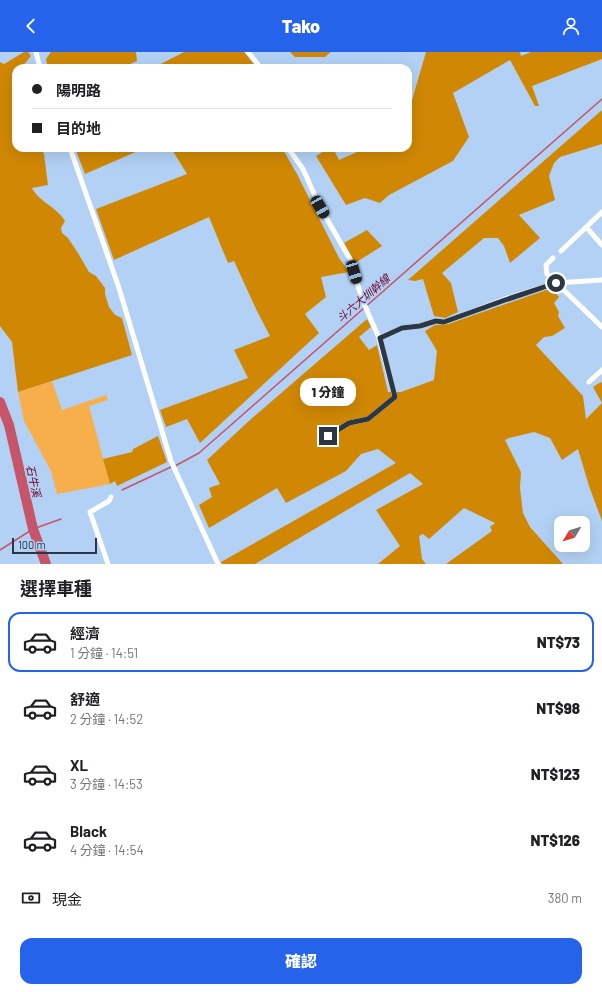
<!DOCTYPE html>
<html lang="zh-TW">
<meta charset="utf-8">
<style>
:root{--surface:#fff;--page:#f6f6f6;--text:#202124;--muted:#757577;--line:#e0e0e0;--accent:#2563eb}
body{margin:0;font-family:Barlow,"Noto Sans TC",sans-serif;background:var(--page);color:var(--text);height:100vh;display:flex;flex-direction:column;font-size:15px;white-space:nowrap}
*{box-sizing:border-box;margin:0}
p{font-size:13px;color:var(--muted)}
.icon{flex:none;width:22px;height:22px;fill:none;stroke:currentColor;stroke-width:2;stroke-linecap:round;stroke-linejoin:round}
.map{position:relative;height:512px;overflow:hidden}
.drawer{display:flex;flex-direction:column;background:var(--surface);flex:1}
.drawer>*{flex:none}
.banner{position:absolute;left:12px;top:12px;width:400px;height:88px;border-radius:12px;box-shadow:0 4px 16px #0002;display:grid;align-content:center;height:88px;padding:0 20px;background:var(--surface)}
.needle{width:26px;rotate:232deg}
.fabs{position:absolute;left:554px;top:464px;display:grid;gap:8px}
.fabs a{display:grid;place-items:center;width:36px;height:36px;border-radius:8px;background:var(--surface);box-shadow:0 4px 16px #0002;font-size:20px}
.scale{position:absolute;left:12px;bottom:10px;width:85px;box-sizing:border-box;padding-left:4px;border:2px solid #2b3745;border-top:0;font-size:11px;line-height:14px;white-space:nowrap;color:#2b3745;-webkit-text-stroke:3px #b2d1f4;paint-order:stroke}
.end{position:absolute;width:18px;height:18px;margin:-9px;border:5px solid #2b3745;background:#fff;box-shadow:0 0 0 2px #fff}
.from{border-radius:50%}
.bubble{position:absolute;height:28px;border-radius:12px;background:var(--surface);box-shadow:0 4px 16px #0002;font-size:13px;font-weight:800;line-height:28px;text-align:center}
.car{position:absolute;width:12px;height:24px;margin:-12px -6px;border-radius:5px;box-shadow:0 0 3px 1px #0007;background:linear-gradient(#222 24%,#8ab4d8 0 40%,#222 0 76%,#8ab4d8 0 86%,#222 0)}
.banner b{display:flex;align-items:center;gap:14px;height:38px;font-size:15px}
.banner b+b{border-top:1px solid var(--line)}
.banner i{width:10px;height:10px;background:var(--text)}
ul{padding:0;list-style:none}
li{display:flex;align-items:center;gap:12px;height:60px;margin:0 8px 6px;padding:0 12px;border:2px solid transparent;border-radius:12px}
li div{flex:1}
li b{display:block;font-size:15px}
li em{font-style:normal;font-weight:800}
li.on{border-color:var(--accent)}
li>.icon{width:36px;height:36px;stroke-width:1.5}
h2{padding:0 20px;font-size:18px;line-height:48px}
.pay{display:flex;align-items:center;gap:10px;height:44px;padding:0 20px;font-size:15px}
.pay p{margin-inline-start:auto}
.primary-button{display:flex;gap:8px;margin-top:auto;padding:8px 20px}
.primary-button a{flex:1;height:46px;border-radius:12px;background:var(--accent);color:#fff;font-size:16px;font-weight:800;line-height:46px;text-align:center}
header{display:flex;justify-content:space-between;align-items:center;height:52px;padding:0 20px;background:var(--accent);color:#fff;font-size:18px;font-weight:800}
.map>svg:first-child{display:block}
.green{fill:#f7af4b}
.forest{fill:#d08804}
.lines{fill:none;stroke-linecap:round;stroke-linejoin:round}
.stream{stroke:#c65569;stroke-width:1.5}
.river{stroke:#c65569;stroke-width:10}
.minor{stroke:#fff;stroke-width:5}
.route{stroke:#2b3745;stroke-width:5}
.labels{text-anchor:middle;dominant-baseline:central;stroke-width:3.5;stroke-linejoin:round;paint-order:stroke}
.water-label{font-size:11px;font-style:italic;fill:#710026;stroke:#b2d1f4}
</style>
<header><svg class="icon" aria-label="back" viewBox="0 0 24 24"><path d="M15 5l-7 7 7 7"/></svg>Tako<svg class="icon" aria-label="person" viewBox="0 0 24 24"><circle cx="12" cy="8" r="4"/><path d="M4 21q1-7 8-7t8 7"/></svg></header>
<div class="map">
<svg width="602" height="512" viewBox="0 0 602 512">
<rect width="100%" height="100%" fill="#b2d1f4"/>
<path class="green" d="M 52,329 L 62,358 L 106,343 L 108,348 L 89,354 L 110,432 L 57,442 L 51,419 L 24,369 L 18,340 Z"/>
<path class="forest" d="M 24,0 L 28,0 L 31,4 L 21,16 L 16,16 L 16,96 L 41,96 L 44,102 L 48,133 L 32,136 C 39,150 57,155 65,169 L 61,176 L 62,181 L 68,186 L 78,201 L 89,220 L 96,224 L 105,236 L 105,242 L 109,255 L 115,263 L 122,266 L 132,303 L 18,340 L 12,290 L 0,274 L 0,10 L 4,12 Z
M 51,0 L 136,0 L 137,9 L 121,16 L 48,16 L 46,7 Z
M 184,0 L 244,0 L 257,16 L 153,16 Z
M 290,0 L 331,0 L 325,5 L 295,5 Z
M 426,0 L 520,0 L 521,4 L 531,0 L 602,0 L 602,7 L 532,34 L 539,54 L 535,54 L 510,8 L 453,41 L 469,85 L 453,109 L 389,143 L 380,151 L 365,146 L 346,153 L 316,104 L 324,99 L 324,96 L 333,96 L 339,108 L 357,100 L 357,96 L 408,96 L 408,62 Z
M 602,58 L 602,92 L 560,105 L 554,111 L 549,124 L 555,148 L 519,163 L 540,186 L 510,211 L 504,194 L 498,186 L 484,186 L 442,221 L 451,231 L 458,260 L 445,266 L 434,264 L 423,227 L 415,229 L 408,228 Z
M 75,96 L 145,96 L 85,122 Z
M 171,96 L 282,96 L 297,122 L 339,206 L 349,220 L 321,225 L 326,245 L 305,262 L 319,281 L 200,391 L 187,367 L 166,375 L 160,358 L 248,326 L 234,298 L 270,284 L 256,257 L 234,209 L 228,211 L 209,165 L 114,208 L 96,157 L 187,122 Z
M 367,178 L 382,194 L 355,211 L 344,191 Z
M 552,236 L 559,245 L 554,251 L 559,260 L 558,264 L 565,276 L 552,284 L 544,285 L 536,293 L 583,344 L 586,367 L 602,351 L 593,335 L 601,330 L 602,331 L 602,469 L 589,434 L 578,397 L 562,408 L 550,386 L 534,380 L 509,386 L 505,388 L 521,420 L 520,436 L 523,461 L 530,475 L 563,512 L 446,512 L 492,479 L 490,475 L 495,471 L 464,456 L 429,487 L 423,482 L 419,484 L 422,507 L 426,512 L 378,512 L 400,494 L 376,458 L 423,432 L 410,421 L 255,512 L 222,512 L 221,510 L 396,411 L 378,397 L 361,402 L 346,419 L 286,451 L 277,436 L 209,476 L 199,453 L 212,445 L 209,436 L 220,432 L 207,408 L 251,367 L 367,267 L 371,275 L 359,285 L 369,298 L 377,293 L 388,340 L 401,340 L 434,328 L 437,299 L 425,279 L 435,273 L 448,272 Z
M 158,384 L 167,410 L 117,434 L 115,429 L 110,432 L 103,407 L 132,400 L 133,397 Z"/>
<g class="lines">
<path class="stream" d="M 175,414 L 199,401 L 602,47
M 122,438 L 171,415
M 0,498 L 33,477 L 61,467"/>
<path class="river" d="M 0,350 L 9,373 L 33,477 L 46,512"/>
<path class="minor" d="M 36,0 L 40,16
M 248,0 L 261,16
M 70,96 L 119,236 L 171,409 L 218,512
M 288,96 L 303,117 L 320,155 L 350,207 L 362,247 L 379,286 L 395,345 L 368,367 L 349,371 L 328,384
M 587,176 L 602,193
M 561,199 L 602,160
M 553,206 L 546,213 L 547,222 L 602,275
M 379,286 L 402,276 L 420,274 L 436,269 L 445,270 L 505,247 L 556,231 L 602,228
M 589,330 L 602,318
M 108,512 L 90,460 L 109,449 L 111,445"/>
</g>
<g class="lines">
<path class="route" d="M 328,384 L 349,371 L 368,367 L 395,345 L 380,286 L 402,276 L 420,274 L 436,269 L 444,270 L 505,248 L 556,231"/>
</g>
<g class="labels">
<g class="water-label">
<text transform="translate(363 246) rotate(-41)">斗六大圳幹線</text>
<text transform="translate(34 429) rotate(77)">石牛溪</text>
</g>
</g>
</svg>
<div class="fabs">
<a><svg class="needle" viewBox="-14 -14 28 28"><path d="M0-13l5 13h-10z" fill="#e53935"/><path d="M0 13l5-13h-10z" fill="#757577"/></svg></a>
</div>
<div class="scale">100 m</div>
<i class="end from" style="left:556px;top:231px"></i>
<i class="end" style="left:328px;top:384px"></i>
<div class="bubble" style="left:300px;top:326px;width:56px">1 分鐘</div>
<i class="car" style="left:320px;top:155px;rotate:150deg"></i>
<i class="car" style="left:354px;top:220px;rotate:163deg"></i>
<div class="banner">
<b><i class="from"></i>陽明路</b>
<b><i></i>目的地</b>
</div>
</div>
<section class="drawer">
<h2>選擇車種</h2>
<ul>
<li class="on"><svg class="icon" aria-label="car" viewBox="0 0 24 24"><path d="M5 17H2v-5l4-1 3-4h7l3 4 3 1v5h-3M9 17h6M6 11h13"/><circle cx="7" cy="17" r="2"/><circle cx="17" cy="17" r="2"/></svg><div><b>經濟</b><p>1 分鐘 · 14:51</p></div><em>NT$73</em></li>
<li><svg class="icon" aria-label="car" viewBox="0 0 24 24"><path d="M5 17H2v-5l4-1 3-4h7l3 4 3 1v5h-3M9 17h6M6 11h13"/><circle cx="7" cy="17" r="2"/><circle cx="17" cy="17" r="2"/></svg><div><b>舒適</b><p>2 分鐘 · 14:52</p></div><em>NT$98</em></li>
<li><svg class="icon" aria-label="car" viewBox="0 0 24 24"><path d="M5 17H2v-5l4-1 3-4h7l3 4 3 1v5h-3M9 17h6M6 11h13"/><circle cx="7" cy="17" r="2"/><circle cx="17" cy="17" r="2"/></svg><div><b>XL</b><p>3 分鐘 · 14:53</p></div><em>NT$123</em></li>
<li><svg class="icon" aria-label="car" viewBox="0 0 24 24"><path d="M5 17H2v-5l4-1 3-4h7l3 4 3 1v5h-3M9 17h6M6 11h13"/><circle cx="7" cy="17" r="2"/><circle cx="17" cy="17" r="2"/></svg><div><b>Black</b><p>4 分鐘 · 14:54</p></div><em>NT$126</em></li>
</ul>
<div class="pay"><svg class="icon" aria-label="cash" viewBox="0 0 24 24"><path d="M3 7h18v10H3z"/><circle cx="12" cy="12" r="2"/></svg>現金<p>380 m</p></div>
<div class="primary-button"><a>確認</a></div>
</section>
